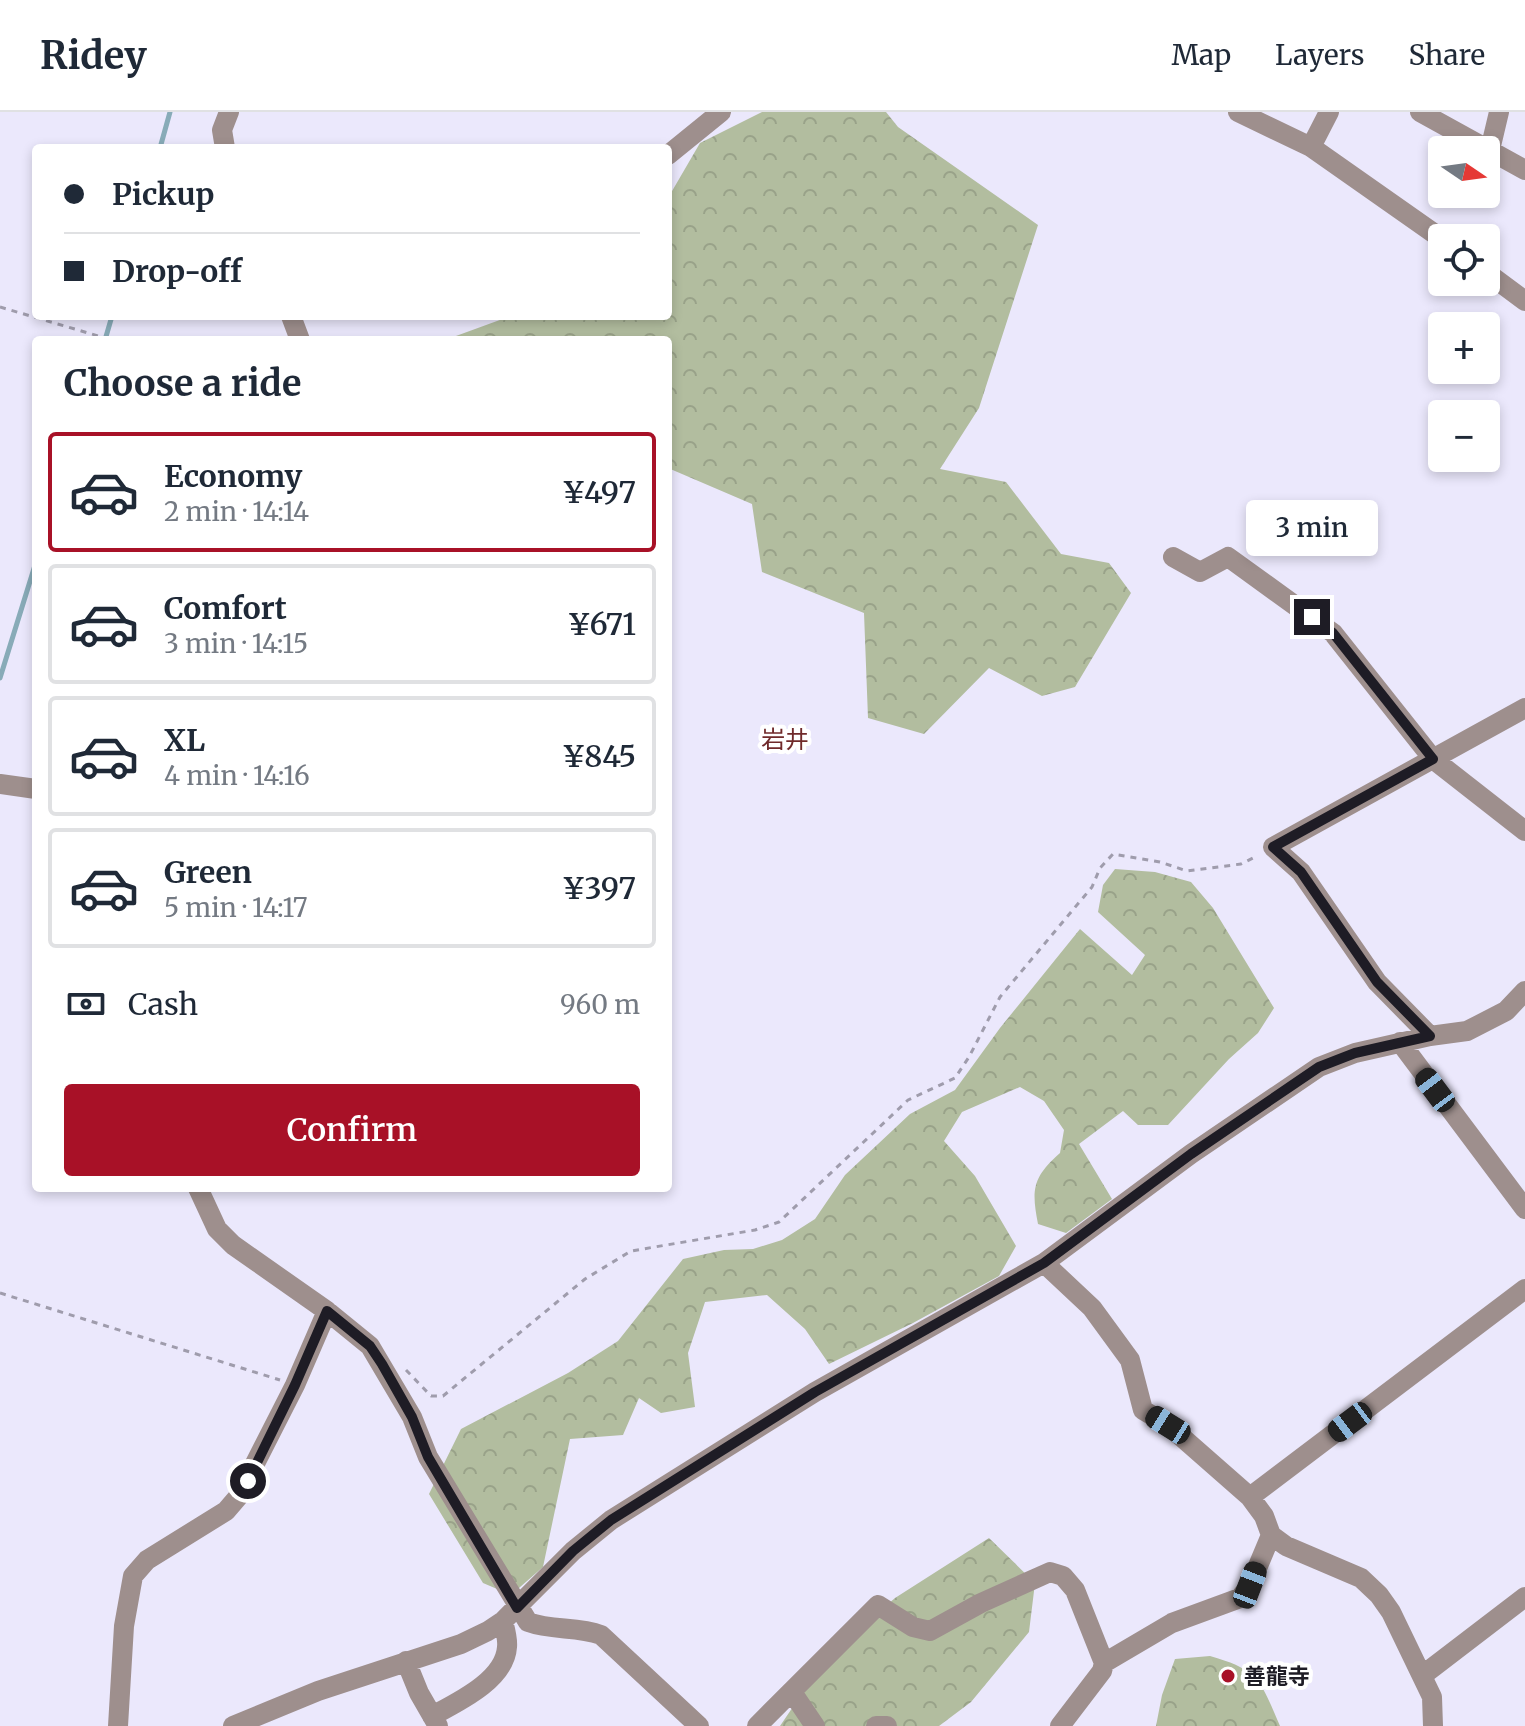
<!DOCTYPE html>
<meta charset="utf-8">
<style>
:root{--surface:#fff;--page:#f6f6f7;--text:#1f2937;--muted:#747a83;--line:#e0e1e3;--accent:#a81127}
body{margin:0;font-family:Merriweather,"Noto Sans JP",serif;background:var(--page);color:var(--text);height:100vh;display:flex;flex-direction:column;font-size:30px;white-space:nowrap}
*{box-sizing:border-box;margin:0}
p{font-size:26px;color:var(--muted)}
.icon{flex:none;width:44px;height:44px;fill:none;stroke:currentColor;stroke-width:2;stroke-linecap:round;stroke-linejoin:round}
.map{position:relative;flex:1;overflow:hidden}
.drawer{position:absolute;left:32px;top:224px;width:640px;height:856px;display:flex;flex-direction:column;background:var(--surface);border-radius:8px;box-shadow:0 4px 12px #0003}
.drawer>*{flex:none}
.banner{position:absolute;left:32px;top:32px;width:640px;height:176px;border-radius:8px;box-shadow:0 4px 12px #0003;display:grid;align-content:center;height:176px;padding:0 32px;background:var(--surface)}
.needle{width:52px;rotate:103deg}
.tools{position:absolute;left:1428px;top:24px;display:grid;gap:16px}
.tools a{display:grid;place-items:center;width:72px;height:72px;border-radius:8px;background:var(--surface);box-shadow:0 4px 12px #0003;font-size:40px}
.end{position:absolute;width:36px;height:36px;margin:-18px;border:10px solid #1e1c25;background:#fff;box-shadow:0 0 0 4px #fff}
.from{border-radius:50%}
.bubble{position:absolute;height:56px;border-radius:8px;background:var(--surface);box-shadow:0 4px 12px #0003;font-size:26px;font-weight:600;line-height:56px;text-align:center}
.car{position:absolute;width:24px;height:48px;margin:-24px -12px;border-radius:10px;box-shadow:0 0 6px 2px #0007;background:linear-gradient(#222 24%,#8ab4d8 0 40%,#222 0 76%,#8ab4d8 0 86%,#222 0)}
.banner b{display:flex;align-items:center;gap:28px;height:76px;font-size:30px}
.banner b+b{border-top:2px solid var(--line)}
.banner i{width:20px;height:20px;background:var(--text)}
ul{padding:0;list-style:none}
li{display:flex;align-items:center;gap:24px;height:120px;margin:0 16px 12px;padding:0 16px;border:4px solid var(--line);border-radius:8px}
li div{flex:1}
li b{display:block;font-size:30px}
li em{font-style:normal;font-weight:600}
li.selected{border-color:var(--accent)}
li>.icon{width:72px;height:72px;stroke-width:1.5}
h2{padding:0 32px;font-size:36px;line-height:96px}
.pay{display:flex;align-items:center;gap:20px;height:88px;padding:0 32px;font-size:30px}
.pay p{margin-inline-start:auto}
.primary-button{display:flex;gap:16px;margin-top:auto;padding:16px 32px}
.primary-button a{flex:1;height:92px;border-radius:8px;background:var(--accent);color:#fff;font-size:32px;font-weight:600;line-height:92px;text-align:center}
header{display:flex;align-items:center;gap:48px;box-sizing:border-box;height:112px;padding:0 40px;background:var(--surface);border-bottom:2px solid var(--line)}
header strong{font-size:38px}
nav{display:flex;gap:44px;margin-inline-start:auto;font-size:28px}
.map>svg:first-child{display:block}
.forest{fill:url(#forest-crowns)}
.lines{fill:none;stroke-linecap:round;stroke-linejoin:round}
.stream{stroke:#88abb8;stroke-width:5}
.path{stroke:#9f9cac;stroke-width:3;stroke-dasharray:6 6;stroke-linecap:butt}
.minor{stroke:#9e8f8d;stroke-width:20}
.route{stroke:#1e1c25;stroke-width:10}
.poi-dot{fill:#a81127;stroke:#fff;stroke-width:3}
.labels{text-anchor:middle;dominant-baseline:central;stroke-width:8;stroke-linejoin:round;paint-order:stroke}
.poi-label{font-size:22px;font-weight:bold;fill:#1e1c25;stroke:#fff;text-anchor:start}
.neighbourhood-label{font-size:24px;fill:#702a2b;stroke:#fff}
</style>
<header>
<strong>Ridey</strong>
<nav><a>Map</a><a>Layers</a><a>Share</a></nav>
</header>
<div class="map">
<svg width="1525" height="1614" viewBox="0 0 1525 1614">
<defs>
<pattern id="forest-crowns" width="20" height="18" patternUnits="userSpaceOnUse" patternTransform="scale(2)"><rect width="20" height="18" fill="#b2bd9f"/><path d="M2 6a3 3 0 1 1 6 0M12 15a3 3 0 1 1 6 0" fill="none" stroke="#99a289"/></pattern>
</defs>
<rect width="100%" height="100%" fill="#ebe8fc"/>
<path class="forest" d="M 762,0 L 886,0 L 898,15 L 1038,113 L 979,296 L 940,357 L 1006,370 L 1061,442 L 1109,451 L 1131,481 L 1075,575 L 1042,584 L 989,556 L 924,622 L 868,606 L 864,501 L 762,460 L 752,392 L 668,356 L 668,228 L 445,228 L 511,204 L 668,204 L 668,86 L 700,31 Z
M 1115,757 L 1155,760 L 1191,770 L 1213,796 L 1274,896 L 1258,921 L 1229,947 L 1168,1013 L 1138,1013 L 1123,999 L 1079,1032 L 1112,1087 L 1066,1121 L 1038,1112 C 1031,1077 1033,1065 1060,1041 L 1064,1018 L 1044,989 L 1020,975 L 962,1000 L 944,1029 L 975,1064 L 1016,1134 L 999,1164 L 913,1211 L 829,1252 L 805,1217 L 767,1183 L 705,1190 L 688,1241 L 695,1295 L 661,1301 L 639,1286 L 623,1323 L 570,1327 L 543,1455 L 511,1483 L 483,1471 L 429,1382 L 461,1317 L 568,1261 L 618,1229 L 683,1147 L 724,1138 L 753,1137 L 782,1128 L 815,1107 L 845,1063 L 910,1002 L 955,978 L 1000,916 L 1080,817 L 1132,863 L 1145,843 L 1098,800 L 1103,773 Z
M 989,1426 L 1035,1471 L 1029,1520 L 971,1590 L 939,1614 L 780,1614 L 826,1546 L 895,1486 Z
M 1210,1544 C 1260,1558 1261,1570 1280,1614 L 1156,1614 L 1162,1583 L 1175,1547 Z"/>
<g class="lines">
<path class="stream" d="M 160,36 L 170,0
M 105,228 L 112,204
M 0,566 L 36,450"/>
<path class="path" d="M 0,195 L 112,228
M 0,1181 L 280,1268
M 406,1258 L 431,1284 L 443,1284 L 585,1167 L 631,1139 L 755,1118 L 779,1110 L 908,988 L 955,966 L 969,945 L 1000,885 L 1092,775 L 1100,756 L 1113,742 L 1160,750 L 1187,759 L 1241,752 L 1257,744"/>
<path class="minor" d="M 1238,0 L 1311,35 L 1442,127
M 1420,0 L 1525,58
M 1311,35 L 1329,0
M 225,36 L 222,18 L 229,0
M 1490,38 L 1499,0
M 668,43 L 721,0
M 1486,160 L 1525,189
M 291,204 L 300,228
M 1173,445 L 1200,460 L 1228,445 L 1333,521 L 1433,647 L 1525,719
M 0,672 L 36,677
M 1430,924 L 1377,870 L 1301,760 L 1273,735 L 1525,596
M 1400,930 L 1525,1097
M 198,1076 L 217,1117 L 233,1133 L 327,1199 L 370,1234 L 412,1305 L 428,1345 L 528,1510 C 552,1519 577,1514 601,1523 L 699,1614
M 1044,1151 L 1092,1196 L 1130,1248 L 1143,1298 L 1168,1313 L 1250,1385 L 1264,1404 L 1271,1423 L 1286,1434 L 1361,1466 L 1379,1483 L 1391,1500 L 1432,1585 L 1433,1614
M 1250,1385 L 1525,1177
M 406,1549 L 419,1581 L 438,1614
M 1423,1563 L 1525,1485
M 792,1580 L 815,1614
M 432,1604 C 458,1590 505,1568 507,1535 C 508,1527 505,1517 503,1509
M 118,1614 L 124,1514 L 133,1464 L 147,1448 L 226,1399 L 238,1385 L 295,1273 L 327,1199
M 233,1614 L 318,1579 L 461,1532 L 488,1519 L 503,1509 L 573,1439 L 611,1408 L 815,1280 L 1044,1151 L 1191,1042 L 1319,955 L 1355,941 L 1430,924 L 1467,919 L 1506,899 L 1525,879
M 757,1614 L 878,1493 L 913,1515 L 930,1519 L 981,1491 L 1050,1460 L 1063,1464 L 1075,1478 L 1104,1551
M 876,1614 L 887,1614
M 1060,1614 L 1102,1559 L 1104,1551 L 1172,1511 L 1240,1486 L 1250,1473 L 1271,1423"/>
</g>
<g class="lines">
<path class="route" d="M 248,1369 L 295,1273 L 327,1199 L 370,1234 L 382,1252 L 412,1305 L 428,1345 L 517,1496 L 573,1439 L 611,1408 L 815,1280 L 1044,1151 L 1191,1042 L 1319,955 L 1355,941 L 1430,924 L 1377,870 L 1301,760 L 1273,735 L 1433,647 L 1333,521 L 1312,505"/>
</g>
<circle class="poi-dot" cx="1228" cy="1564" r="8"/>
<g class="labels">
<g class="poi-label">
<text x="1244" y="1564">善龍寺</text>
</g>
<g class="neighbourhood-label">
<text x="785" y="627">岩井</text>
</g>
</g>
</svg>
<div class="tools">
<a><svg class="needle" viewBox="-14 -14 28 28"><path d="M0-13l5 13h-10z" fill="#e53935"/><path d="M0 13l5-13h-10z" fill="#747a83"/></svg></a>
<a><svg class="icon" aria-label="locate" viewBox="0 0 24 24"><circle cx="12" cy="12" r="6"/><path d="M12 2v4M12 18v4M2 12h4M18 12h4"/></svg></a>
<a>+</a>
<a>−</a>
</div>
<i class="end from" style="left:248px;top:1369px"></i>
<i class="end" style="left:1312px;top:505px"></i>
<div class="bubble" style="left:1246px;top:388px;width:132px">3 min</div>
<i class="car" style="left:1435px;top:978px;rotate:323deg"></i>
<i class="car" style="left:1350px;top:1310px;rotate:233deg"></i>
<i class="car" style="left:1168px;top:1313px;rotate:302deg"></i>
<i class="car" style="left:1250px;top:1473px;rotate:21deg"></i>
<div class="banner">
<b><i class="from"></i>Pickup</b>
<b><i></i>Drop-off</b>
</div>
<section class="drawer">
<h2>Choose a ride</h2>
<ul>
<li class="selected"><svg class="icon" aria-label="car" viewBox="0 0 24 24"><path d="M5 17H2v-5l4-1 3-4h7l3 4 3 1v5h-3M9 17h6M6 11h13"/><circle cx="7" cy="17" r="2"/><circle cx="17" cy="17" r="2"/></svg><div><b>Economy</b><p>2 min · 14:14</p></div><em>¥497</em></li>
<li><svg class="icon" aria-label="car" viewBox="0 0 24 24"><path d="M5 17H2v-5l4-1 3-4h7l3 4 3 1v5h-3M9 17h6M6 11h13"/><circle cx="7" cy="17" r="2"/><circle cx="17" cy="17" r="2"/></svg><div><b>Comfort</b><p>3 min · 14:15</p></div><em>¥671</em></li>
<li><svg class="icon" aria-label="car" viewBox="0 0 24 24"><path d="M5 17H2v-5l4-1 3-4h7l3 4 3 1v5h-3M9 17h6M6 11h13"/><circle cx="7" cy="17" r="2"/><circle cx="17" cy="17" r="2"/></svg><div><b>XL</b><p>4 min · 14:16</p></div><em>¥845</em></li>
<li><svg class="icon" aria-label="car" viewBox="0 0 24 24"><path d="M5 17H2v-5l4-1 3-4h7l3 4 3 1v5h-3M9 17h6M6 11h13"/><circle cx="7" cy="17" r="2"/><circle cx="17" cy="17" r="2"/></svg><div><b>Green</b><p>5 min · 14:17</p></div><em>¥397</em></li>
</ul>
<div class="pay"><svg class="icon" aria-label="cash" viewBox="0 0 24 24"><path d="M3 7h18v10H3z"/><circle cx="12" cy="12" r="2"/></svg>Cash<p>960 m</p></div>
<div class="primary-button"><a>Confirm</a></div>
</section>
</div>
